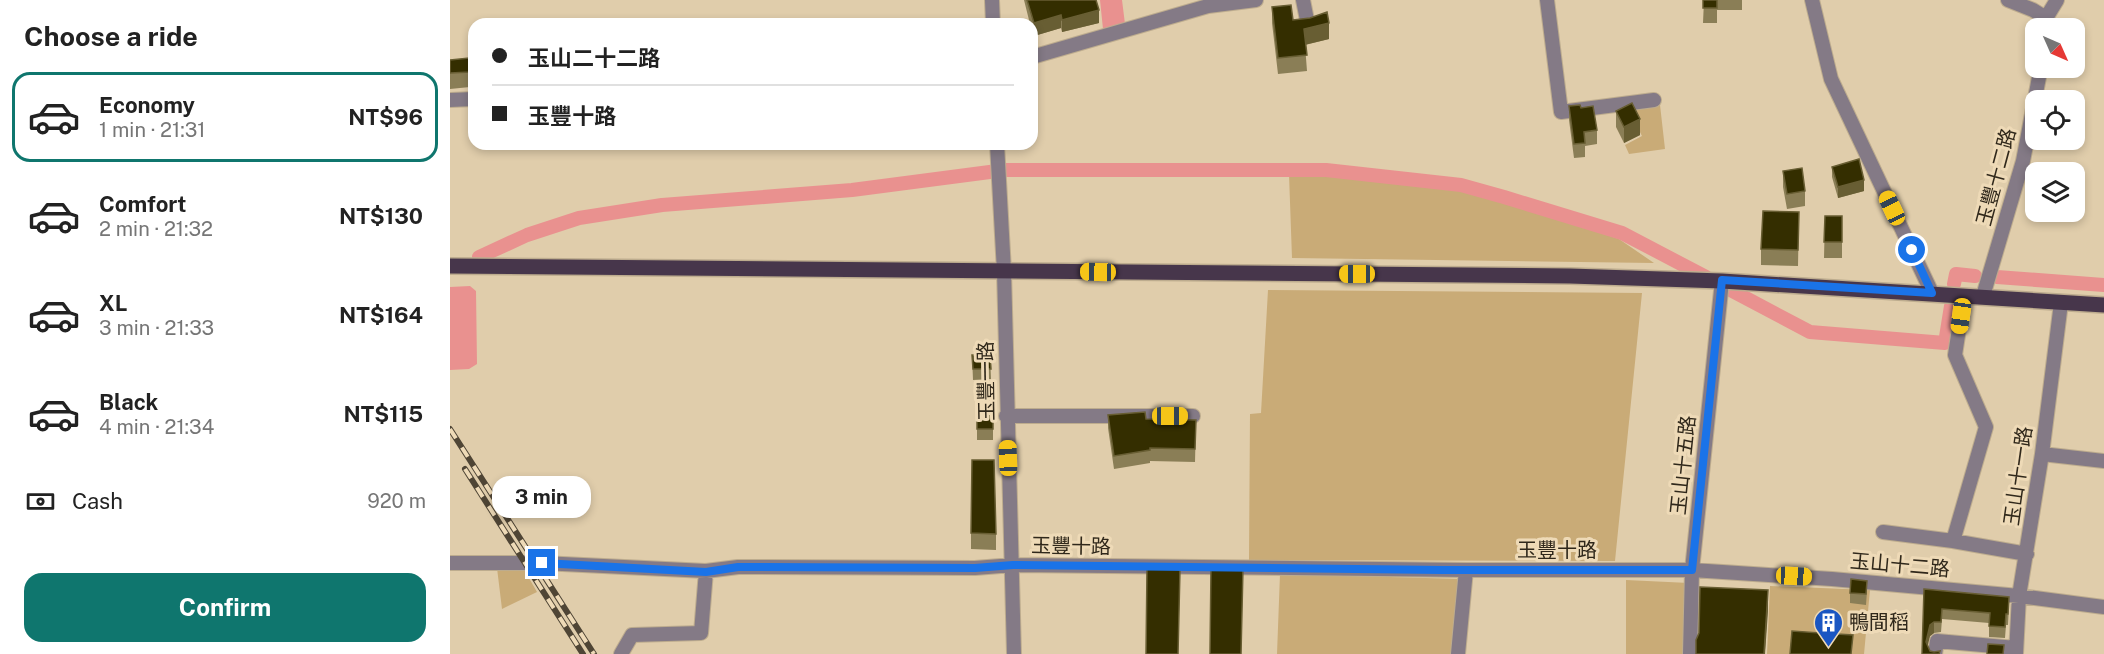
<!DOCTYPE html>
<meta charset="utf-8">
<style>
:root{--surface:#fff;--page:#f2f2f2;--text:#222;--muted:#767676;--line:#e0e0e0;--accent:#0f766e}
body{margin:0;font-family:"Public Sans","Noto Sans TC",sans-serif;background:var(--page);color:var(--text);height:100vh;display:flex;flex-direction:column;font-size:22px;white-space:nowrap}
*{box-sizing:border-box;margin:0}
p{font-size:20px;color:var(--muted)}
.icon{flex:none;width:33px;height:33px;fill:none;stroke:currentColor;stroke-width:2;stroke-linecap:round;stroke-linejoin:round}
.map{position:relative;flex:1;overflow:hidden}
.drawer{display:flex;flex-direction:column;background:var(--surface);width:450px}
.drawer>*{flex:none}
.guide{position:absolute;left:18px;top:18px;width:570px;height:132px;border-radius:18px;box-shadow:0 3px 9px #0003;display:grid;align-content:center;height:132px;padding:0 24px;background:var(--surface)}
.needle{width:39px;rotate:135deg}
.fabs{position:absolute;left:1575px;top:18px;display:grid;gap:12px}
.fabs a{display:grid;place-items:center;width:60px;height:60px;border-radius:12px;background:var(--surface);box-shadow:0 3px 9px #0003;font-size:30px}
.end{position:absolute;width:27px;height:27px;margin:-14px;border:8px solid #1a73e8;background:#fff;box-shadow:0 0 0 3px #fff}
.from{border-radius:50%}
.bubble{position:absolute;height:42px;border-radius:18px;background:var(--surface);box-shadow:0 3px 9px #0003;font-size:20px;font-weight:700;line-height:42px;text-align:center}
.car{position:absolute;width:18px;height:36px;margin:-18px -9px;border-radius:8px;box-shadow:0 0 4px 2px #0007;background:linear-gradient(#f5c518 24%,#345 0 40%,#f5c518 0 76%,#345 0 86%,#f5c518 0)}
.guide b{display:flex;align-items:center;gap:21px;height:57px;font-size:22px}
.guide b+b{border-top:2px solid var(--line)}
.guide i{width:15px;height:15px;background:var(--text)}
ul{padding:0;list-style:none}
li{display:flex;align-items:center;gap:18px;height:90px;margin:0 12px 9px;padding:0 12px;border:3px solid transparent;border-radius:18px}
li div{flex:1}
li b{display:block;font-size:22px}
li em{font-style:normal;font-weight:700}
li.active{border-color:var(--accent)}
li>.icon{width:54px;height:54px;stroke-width:1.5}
h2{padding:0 24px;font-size:27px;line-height:72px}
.pay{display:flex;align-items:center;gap:15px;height:66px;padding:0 24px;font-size:22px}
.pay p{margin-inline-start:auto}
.button{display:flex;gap:12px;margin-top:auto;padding:12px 24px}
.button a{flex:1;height:69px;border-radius:18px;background:var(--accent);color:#fff;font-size:24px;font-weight:700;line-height:69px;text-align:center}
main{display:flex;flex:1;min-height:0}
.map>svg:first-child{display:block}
.green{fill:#c9ab77}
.water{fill:#e9918f}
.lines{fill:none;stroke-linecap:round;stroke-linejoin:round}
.canal{stroke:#e9918f;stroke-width:14}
.minor-casing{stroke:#bdac8e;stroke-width:16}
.major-casing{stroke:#bdac8e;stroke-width:18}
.minor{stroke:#847a86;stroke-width:14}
.major{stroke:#47364b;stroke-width:15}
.rail-casing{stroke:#4f4535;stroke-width:6}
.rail{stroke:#eedab7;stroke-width:4;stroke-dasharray:11;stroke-linecap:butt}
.wall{fill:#8a7e56}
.shaded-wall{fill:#685e33}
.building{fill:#342e00;stroke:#685e33;stroke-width:1.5}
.route{stroke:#1a73e8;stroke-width:8}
.labels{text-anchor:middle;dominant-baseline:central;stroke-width:6;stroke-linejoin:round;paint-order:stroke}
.street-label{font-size:20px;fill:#30281b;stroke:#eedab7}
.poi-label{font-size:20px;fill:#30281b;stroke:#eedab7;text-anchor:start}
</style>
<main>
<section class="drawer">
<h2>Choose a ride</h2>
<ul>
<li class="active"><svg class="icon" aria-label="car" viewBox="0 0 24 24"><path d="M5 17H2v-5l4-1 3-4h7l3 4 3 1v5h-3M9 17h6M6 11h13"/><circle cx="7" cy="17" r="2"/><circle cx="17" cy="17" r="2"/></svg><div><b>Economy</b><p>1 min · 21:31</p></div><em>NT$96</em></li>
<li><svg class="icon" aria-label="car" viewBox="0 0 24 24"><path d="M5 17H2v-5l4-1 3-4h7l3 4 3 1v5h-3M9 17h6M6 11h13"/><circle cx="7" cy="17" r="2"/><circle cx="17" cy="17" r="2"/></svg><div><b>Comfort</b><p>2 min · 21:32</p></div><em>NT$130</em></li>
<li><svg class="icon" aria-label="car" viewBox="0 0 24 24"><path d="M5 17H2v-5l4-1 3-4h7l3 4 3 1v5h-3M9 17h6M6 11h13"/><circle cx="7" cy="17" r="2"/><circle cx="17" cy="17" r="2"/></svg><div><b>XL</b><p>3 min · 21:33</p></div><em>NT$164</em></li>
<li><svg class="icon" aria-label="car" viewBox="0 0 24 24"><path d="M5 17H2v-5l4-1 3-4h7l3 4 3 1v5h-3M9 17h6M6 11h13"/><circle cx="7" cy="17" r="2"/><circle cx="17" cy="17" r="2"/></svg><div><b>Black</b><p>4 min · 21:34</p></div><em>NT$115</em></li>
</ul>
<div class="pay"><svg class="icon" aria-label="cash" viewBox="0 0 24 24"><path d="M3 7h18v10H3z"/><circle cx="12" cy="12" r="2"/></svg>Cash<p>920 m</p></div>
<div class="button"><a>Confirm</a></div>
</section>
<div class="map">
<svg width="1654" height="654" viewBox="0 0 1654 654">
<rect width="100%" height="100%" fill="#e0cdab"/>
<path class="green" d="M 1209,96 L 1215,149 L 1179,154 L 1175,145 L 1192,136 L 1174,101 Z
M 839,174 L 881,176 L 1021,191 L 1169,239 L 1204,263 L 842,258 Z
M 818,290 L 1192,293 L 1165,561 L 799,560 L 800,414 L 811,413 Z
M 72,566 L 87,592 L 52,609 L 47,568 Z
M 830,574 L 1012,579 L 1013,654 L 827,654 Z
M 1176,580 L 1239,583 L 1238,654 L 1176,654 Z
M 1320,586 L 1420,590 L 1414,654 L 1317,654 Z"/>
<path class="water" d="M 650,0 L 672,0 L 675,24 L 653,29 Z
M 20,286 L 26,291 L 27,364 L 19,369 L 0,370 L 0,287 Z"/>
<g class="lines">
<path class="canal" d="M 29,257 L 77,235 L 129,218 L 212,205 L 402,190 L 555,170 L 876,170 L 1011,185 L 1054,197 L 1172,233 L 1256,277
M 1547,277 L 1654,285
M 1504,284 L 1506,274 L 1525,276
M 1275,287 L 1360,332 L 1495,343 L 1501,306"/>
<defs>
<path id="minor" d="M 542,0 L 543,24
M 853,0 L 858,25
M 1097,0 L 1111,112 L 1204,100
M 1362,0 L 1381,79 L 1482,293
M 1558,0 L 1583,10 L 1596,18 L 1593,28
M 1596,18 L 1607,0
M 1586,52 L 1583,58 L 1586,63
M 582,57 L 758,6 L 806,0
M 0,100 L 24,99
M 547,144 L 554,271 L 564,654
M 1514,296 L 1505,355 L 1536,427 L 1503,541 L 1577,554
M 1533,296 L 1573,161 L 1590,72 L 1588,68
M 556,416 L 743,416
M 1592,454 L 1654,461
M 1433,532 L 1503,541
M 0,563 L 92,563 L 256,571 L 288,567 L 525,568 L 563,565 L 1016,570 L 1242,570 L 1382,579 L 1569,596 L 1654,607
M 171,654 L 182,635 L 251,633 L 256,571
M 1008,654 L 1016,570
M 1240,654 L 1242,570 L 1272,281
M 1485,654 L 1487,641 L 1566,648
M 1566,654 L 1569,596 L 1592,454 L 1611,303"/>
<path id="major" d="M 0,266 L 1120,276 L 1272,281 L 1654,305"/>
</defs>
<use href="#minor" class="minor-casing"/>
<use href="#major" class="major-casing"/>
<use href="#minor" class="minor"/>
<use href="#major" class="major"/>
<defs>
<path id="rail" d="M 0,429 L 144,654
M 15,469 L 133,654"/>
</defs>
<use href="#rail" class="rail-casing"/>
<use href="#rail" class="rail"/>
</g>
<path class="wall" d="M 574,0 L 646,0 L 649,23 L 612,32 L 611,28 L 584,36 L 582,29 L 582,24 L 580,24 Z
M 1254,0 L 1292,0 L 1292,10 L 1267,10 L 1267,23 L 1253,23 Z
M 822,7 L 879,39 L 855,45 L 857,71 L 828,74 L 822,23 Z
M 0,60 L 20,72 L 20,87 L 0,89 Z
M 1119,106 L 1131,108 L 1147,130 L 1147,144 L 1135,146 L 1135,157 L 1124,158 L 1119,120 Z
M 1166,111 L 1190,135 L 1174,143 L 1166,127 Z
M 1382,167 L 1414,191 L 1388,198 L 1382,177 Z
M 1333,171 L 1355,191 L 1355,206 L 1337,209 L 1333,187 Z
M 1349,212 L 1348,266 L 1311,265 L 1311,249 Z
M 1375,216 L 1392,216 L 1392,258 L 1374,258 Z
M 522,355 L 540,355 L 541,379 L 523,380 Z
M 527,404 L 543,404 L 543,440 L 527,440 Z
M 658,415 L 696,419 L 746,420 L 745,462 L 700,461 L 700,463 L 664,469 L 658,428 Z
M 521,533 L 546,534 L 546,550 L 521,549 Z
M 1474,589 L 1559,607 L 1558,625 L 1556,625 L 1555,638 L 1539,637 L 1539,623 L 1492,619 L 1491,632 L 1484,633 L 1480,636 L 1472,654 Z
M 1417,591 L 1416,605 L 1400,603 L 1400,593 Z"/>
<path class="shaded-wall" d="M 649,10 L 649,23 L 612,32 L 612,20 Z
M 611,15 L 611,28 L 584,36 L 584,23 Z
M 879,23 L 879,39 L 854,45 L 854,29 Z
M 1190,119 L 1190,135 L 1174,143 L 1174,127 Z
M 1414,180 L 1414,191 L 1388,198 L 1388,187 Z
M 1318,590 L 1318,611 L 1315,654 L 1314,654 Z
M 1484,622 L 1484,633 L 1480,636 L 1476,653 L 1476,642 L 1480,625 Z"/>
<path class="building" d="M 577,0 L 646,0 L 649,10 L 612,20 L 611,15 L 584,23 Z
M 1253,0 L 1267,0 L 1267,8 L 1253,8 Z
M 841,5 L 843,20 L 860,18 L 877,12 L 879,23 L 854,29 L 857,55 L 828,58 L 822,7 Z
M 19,58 L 20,72 L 0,73 L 0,60 Z
M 1182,103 L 1190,119 L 1174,127 L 1166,111 Z
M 1130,105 L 1131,108 L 1143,106 L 1147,130 L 1134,132 L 1135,143 L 1124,144 L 1119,106 Z
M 1409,159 L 1414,180 L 1388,187 L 1382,167 Z
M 1352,168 L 1355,191 L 1337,194 L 1333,171 Z
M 1313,211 L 1349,212 L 1348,250 L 1311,249 Z
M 1375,216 L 1392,216 L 1392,242 L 1374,242 Z
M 522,355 L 540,355 L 541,369 L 523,369 Z
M 527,404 L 543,404 L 543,429 L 527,429 Z
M 695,412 L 696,419 L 746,420 L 745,449 L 700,448 L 700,450 L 664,456 L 658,415 Z
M 522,460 L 544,460 L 546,534 L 521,533 Z
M 761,568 L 793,568 L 791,654 L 760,654 Z
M 697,569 L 730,569 L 728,654 L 696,654 Z
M 1401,579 L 1417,581 L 1416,594 L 1400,593 Z
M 1250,587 L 1318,590 L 1314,654 L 1246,654 L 1246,640 L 1249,633 Z
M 1474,589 L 1559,597 L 1558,614 L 1556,614 L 1555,627 L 1539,626 L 1540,613 L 1492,609 L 1491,622 L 1484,622 L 1480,625 L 1476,642 L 1480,651 L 1484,652 L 1490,651 L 1489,654 L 1472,654 Z
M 1370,626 L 1387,628 L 1387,634 L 1403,635 L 1401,654 L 1340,654 L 1342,631 L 1370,633 Z
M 1538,644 L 1554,645 L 1553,654 L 1537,654 Z"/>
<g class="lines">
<path class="route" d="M 92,563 L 256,572 L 288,567 L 525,568 L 563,565 L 992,570 L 1242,570 L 1272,280 L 1482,293 L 1462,250"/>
</g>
<defs>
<symbol id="building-pin" viewBox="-11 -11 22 30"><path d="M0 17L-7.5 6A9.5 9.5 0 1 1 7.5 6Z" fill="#1a56c2" stroke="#eedab7"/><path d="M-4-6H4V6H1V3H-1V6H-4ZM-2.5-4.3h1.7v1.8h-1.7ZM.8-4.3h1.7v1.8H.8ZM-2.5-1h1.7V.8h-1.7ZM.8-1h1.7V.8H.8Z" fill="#fff"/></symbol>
</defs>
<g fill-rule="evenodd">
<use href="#building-pin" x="1362" y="606" width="33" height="45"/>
</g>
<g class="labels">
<g class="street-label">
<text transform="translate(1546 177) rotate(-75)">玉豐十二路</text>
<text transform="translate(536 381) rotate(-91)">玉豐一路</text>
<text transform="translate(1233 465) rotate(-84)">玉山十五路</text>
<text transform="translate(1568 476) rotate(-82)">玉山十一路</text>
<text transform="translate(621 546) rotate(1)">玉豐十路</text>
<text x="1107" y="550">玉豐十路</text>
<text transform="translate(1450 565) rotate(5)">玉山十二路</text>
</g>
<g class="poi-label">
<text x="1399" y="622">鴨間稻</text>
</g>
</g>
</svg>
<div class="fabs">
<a><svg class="needle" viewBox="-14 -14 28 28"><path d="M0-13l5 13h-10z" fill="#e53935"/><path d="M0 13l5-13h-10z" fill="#767676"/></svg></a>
<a><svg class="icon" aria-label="locate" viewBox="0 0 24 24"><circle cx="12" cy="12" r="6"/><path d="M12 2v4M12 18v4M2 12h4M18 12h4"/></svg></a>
<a><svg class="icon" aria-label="layers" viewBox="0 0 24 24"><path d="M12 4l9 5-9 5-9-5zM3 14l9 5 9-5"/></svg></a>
</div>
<i class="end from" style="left:1462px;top:250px"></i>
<i class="end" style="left:92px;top:563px"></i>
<div class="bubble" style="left:42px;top:476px;width:99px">3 min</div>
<i class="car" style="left:1442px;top:208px;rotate:335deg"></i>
<i class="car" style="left:648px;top:272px;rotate:271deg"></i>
<i class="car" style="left:907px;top:274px;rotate:270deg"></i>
<i class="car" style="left:1511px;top:316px;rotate:188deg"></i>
<i class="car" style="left:720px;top:416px;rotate:90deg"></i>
<i class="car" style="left:558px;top:458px;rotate:358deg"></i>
<i class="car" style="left:1344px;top:576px;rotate:93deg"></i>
<div class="guide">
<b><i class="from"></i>玉山二十二路</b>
<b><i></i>玉豐十路</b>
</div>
</div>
</main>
